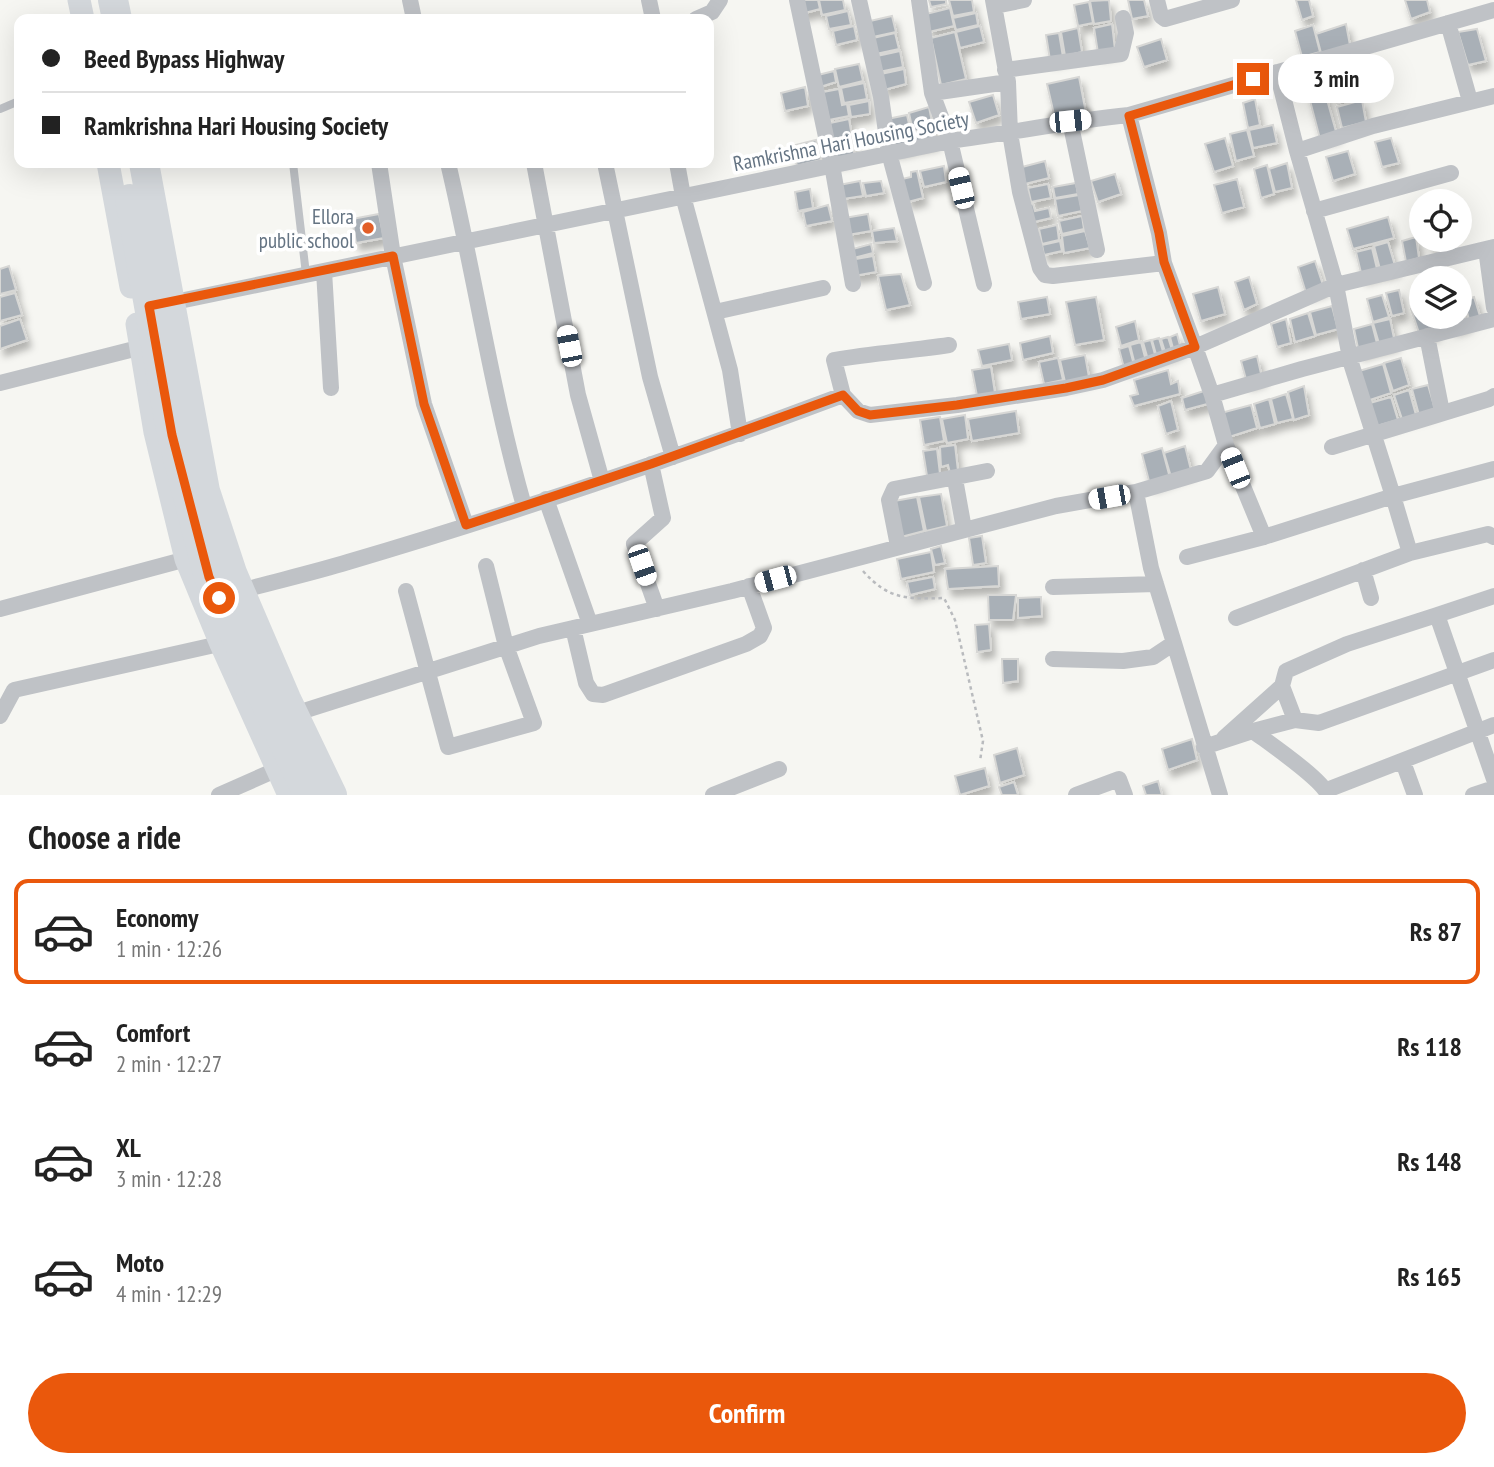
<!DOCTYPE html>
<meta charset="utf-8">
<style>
:root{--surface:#fff;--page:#f2f2f2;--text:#222;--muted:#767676;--line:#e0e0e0;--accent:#ea580c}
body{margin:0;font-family:"PT Sans Narrow",sans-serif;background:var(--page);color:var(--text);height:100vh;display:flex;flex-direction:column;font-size:26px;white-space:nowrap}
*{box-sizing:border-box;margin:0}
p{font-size:23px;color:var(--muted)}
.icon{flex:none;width:38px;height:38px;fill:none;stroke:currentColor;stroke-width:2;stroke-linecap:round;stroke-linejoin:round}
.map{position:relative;height:795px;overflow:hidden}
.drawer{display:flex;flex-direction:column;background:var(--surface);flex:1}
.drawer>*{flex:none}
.guide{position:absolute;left:14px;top:14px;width:700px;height:154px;border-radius:14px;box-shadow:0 7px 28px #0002;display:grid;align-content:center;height:154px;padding:0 28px;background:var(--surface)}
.buttons{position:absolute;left:1409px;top:189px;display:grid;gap:14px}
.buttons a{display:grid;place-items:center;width:63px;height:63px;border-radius:50%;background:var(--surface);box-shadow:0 7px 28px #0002;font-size:35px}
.end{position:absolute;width:32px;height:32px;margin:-16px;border:9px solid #ea580c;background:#fff;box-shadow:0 0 0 4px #fff}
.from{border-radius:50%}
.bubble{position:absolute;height:49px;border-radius:24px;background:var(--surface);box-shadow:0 7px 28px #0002;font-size:23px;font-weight:700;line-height:49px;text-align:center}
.car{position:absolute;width:21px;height:42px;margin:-21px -10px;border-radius:9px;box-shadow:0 0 5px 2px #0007;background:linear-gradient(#fff 24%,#345 0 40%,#fff 0 76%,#345 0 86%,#fff 0)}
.guide b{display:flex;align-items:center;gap:24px;height:66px;font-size:26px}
.guide b+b{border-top:2px solid var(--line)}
.guide i{width:18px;height:18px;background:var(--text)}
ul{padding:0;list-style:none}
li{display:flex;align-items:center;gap:21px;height:105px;margin:0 14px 10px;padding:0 14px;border:4px solid transparent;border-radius:14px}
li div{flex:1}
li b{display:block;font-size:26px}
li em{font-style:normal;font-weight:700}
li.selected{border-color:var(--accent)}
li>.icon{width:63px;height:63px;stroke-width:1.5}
h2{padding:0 28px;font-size:32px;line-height:84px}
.cta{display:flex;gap:14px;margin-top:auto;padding:14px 28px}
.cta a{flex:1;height:80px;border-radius:42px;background:var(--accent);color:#fff;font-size:28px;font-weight:700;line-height:80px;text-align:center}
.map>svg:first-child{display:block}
.building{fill:#a9b0b7;stroke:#d7d7d5;stroke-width:2;filter:url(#shadow)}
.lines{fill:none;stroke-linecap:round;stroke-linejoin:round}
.path{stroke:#b9bbbe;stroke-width:2.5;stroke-dasharray:3.5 3.5;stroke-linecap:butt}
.lane{stroke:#bfc2c6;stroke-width:8}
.street{stroke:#bfc2c6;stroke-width:16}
.secondary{stroke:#d4d8dc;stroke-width:23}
.highway{stroke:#d4d8dc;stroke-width:30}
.route{stroke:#ea580c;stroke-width:9}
.poi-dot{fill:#e25e27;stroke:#fff;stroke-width:2.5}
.labels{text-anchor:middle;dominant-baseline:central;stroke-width:7;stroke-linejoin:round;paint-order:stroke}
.street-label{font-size:21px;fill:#657483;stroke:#fff}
.poi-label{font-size:21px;fill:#657483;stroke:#fff;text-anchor:end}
</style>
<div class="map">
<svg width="1494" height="795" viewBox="0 0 1494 795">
<defs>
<filter id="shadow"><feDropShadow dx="4" dy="7" stdDeviation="3.5" flood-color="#0004"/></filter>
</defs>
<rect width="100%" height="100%" fill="#f6f6f2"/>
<path class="building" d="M 798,0 L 818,0 L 820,9 L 801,14 Z
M 819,0 L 843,0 L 845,10 L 822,15 Z
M 929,0 L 946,0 L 946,4 L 931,7 Z
M 949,0 L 972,0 L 974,12 L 953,16 Z
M 1109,0 L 1111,21 L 1094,24 L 1090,1 Z
M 1128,0 L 1144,0 L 1148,16 L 1132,19 Z
M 1296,0 L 1309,0 L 1313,16 L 1302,20 Z
M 1405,0 L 1427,0 L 1430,12 L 1411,19 Z
M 1089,2 L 1093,23 L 1078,26 L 1074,5 Z
M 950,8 L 954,26 L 929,32 L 926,14 Z
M 848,11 L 851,25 L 829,29 L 826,16 Z
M 976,13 L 978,25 L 956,30 L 953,18 Z
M 892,16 L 896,32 L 873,37 L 870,21 Z
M 1112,24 L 1115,50 L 1098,53 L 1094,28 Z
M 1346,24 L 1350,45 L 1321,53 L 1316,34 Z
M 1313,25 L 1320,52 L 1302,57 L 1295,31 Z
M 854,26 L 857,40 L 836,45 L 833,31 Z
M 980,26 L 984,42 L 960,48 L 956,32 Z
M 1078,28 L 1082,52 L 1065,56 L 1061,32 Z
M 1477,29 L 1486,61 L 1468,65 L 1458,32 Z
M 955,32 L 966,79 L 941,85 L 931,38 Z
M 895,33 L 899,49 L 876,54 L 873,38 Z
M 1059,33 L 1063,57 L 1050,60 L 1046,35 Z
M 1161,39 L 1167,60 L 1144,67 L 1137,47 Z
M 900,51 L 903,67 L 879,72 L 877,56 Z
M 859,64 L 863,81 L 839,87 L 835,69 Z
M 904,69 L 906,84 L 884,90 L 881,74 Z
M 834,71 L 836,82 L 817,88 L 814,76 Z
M 1348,72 L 1354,98 L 1337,103 L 1330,78 Z
M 1079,77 L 1086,113 L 1055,119 L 1047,84 Z
M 864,83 L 867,99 L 844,103 L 841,88 Z
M 805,87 L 808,106 L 785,111 L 781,93 Z
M 839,89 L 842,105 L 847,104 L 849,116 L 829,120 L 823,92 Z
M 1324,89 L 1337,135 L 1320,139 L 1308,93 Z
M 993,95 L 999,115 L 976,123 L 969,102 Z
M 1255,99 L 1260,125 L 1248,128 L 1243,103 Z
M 1362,100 L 1366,122 L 1342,128 L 1337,107 Z
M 869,101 L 870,114 L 851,117 L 849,105 Z
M 929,107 L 933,127 L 913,132 L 909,113 Z
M 907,115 L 911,133 L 890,137 L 887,119 Z
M 849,119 L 853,143 L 833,147 L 830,123 Z
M 1273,125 L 1277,143 L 1253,148 L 1249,130 Z
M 933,129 L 936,142 L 916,146 L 914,134 Z
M 1247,130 L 1254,156 L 1236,161 L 1230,134 Z
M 910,135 L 913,147 L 894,151 L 891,138 Z
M 1225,138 L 1233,166 L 1214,172 L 1205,144 Z
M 1391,138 L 1399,163 L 1382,167 L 1375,142 Z
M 816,140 L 821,160 L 797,166 L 792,146 Z
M 853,146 L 855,157 L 833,161 L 831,149 Z
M 1348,151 L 1355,174 L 1333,181 L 1326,157 Z
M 1045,161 L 1049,178 L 1025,184 L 1022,167 Z
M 1287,163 L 1292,188 L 1275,192 L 1269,169 Z
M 1267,165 L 1274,194 L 1261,198 L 1254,169 Z
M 944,166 L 946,182 L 924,187 L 920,171 Z
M 917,171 L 923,198 L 908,202 L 902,179 L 911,177 L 911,172 Z
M 1115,174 L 1121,194 L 1098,202 L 1091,181 Z
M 1237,179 L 1244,207 L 1222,213 L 1214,185 Z
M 860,181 L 863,196 L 843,199 L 839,185 Z
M 881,181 L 884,193 L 866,196 L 863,183 Z
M 1076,183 L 1078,194 L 1055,198 L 1053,187 Z
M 1048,184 L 1051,198 L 1031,202 L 1028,188 Z
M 810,189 L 813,208 L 798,211 L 795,192 Z
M 1079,195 L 1082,211 L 1058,216 L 1055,199 Z
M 1033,204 L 1035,211 L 1049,208 L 1051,218 L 1030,223 L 1025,205 Z
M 828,205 L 832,221 L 806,226 L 803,212 Z
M 379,214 L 384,238 L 356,243 L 352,219 Z
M 868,214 L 871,231 L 848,235 L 844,218 Z
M 1082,216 L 1084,229 L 1062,234 L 1059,221 Z
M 1388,217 L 1394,238 L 1353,249 L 1347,229 Z
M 1057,225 L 1059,240 L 1042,244 L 1039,229 Z
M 894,228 L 897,241 L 874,243 L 872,231 Z
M 1085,231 L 1090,248 L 1064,253 L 1062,236 Z
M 1416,237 L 1419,258 L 1406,262 L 1402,241 Z
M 1430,240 L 1449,240 L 1450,242 L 1432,247 Z
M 1060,241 L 1062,251 L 1044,255 L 1042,245 Z
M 1388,242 L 1396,269 L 1381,273 L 1374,246 Z
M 871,244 L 873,253 L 850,259 L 849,250 Z
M 1372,248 L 1378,273 L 1362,277 L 1356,252 Z
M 873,256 L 876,272 L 854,276 L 850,260 Z
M 1315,261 L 1324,288 L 1306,293 L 1298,267 Z
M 9,266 L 16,290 L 0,294 L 0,269 Z
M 901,274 L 910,305 L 886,310 L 878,276 Z
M 1249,277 L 1257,304 L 1244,310 L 1235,282 Z
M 1218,287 L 1225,314 L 1201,321 L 1193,294 Z
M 1399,290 L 1404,313 L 1392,316 L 1386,293 Z
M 15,293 L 22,315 L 0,321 L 0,297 Z
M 1382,295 L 1389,317 L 1373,322 L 1367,299 Z
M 1047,297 L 1050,314 L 1021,319 L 1018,302 Z
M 1096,297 L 1104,340 L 1075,345 L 1066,302 Z
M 1474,297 L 1480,316 L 1469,320 L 1464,300 Z
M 1460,303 L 1467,324 L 1453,328 L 1450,317 L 1460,317 Z
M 1332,306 L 1338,329 L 1316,335 L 1310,312 Z
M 1421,306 L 1421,317 L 1429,317 L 1435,333 L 1420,336 L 1411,309 Z
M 1308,313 L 1315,336 L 1295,342 L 1290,319 Z
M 20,319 L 27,340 L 0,349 L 0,326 Z
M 1286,319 L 1291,343 L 1277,347 L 1271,324 Z
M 1390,319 L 1395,343 L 1380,347 L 1373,323 Z
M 1135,321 L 1139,340 L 1121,346 L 1116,327 Z
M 1372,324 L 1378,347 L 1359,353 L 1354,329 Z
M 1177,334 L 1181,349 L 1174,352 L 1170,337 Z
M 1050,336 L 1053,353 L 1023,360 L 1020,343 Z
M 1168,337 L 1173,353 L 1166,355 L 1161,339 Z
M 1159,338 L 1164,355 L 1157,358 L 1152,340 Z
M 1151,340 L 1156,358 L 1148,360 L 1143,342 Z
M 1141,342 L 1146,361 L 1135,365 L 1130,345 Z
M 1009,344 L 1012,360 L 982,366 L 978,350 Z
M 1129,346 L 1134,365 L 1124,368 L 1119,349 Z
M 1085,355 L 1089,377 L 1065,382 L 1060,360 Z
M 1257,356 L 1262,378 L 1247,383 L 1241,361 Z
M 1058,358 L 1063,380 L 1044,384 L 1039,362 Z
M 1401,358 L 1409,385 L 1393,391 L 1384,363 Z
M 1383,364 L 1391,393 L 1367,401 L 1359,371 Z
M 991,367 L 995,393 L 977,396 L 972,370 Z
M 1168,370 L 1171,384 L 1178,381 L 1180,394 L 1134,406 L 1130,396 L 1138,394 L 1134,380 Z
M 1428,385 L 1435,409 L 1419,415 L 1412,389 Z
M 1304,386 L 1309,415 L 1294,420 L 1288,392 Z
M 1207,390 L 1211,403 L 1185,410 L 1182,398 Z
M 1409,390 L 1416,415 L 1402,419 L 1394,395 Z
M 1286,394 L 1293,419 L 1277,423 L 1271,399 Z
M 1391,397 L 1398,420 L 1377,426 L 1370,403 Z
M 1269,399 L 1275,424 L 1260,428 L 1254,404 Z
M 1171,401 L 1178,430 L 1166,434 L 1158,406 Z
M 1251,405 L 1257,428 L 1226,438 L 1221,413 Z
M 1016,411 L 1019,433 L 972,441 L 968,419 Z
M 965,415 L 968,439 L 947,443 L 942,419 Z
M 940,417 L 944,441 L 924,445 L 920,420 Z
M 955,445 L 958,471 L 950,473 L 948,465 L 941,467 L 940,447 Z
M 1185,446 L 1191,470 L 1171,477 L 1164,453 Z
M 1162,448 L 1170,478 L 1150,485 L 1142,454 Z
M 937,449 L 940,474 L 927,476 L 923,451 Z
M 941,494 L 947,526 L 926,531 L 919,497 Z
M 917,497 L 924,531 L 901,537 L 894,501 Z
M 982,536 L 986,563 L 973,565 L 969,538 Z
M 941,546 L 945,563 L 935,565 L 931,549 Z
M 931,552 L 934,572 L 901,579 L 897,559 Z
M 998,566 L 999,586 L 948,589 L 945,569 Z
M 933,577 L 935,589 L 910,595 L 907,582 Z
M 988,595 L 1016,595 L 1013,620 L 989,620 Z
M 1041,597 L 1042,616 L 1018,618 L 1018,598 Z
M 989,624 L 991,650 L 977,652 L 975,625 Z
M 1002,659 L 1018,659 L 1018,681 L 1003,683 Z
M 1192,739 L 1197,760 L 1168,770 L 1162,749 Z
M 1017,748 L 1024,775 L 1000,783 L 994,755 Z
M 985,768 L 989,786 L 960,795 L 955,776 Z
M 1158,781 L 1162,795 L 1146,795 L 1143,786 Z
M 1014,782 L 1018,795 L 1002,795 L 999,787 Z"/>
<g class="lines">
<path class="path" d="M 863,571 C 889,600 907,599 944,598 L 955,620 L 983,741 L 980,761"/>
<path class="lane" d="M 0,109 L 19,101
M 293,163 L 306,274"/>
<path class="street" d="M 410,0 L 414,19
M 649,0 L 653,19
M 797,0 L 832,165 L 853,284
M 859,0 L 881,97 L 889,153 L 924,283
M 919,0 L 932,93 L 950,141 L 984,284
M 993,0 L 1008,82 L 1010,133 L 1020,192 L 1040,268 L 1045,275 L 1053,276 L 1164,263
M 1157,0 L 1161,16 L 1165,19 L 1232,0
M 995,6 L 1024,0
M 696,19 L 712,12 L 720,0
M 1448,23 L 1470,101
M 1005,70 L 1121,54 L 1126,33 L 1123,18
M 932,93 L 1008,82
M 1070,121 L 1097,250
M 1297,151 L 1373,126 L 1494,96
M 379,163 L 393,256 L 424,404 L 466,525
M 448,163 C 475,277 492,393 524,506
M 534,163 L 578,395 L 602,481
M 605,163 L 650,377 L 673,457
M 677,163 L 683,196 L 730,370 L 740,434
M 1314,211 L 1451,173
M 1486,249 L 1494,308
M 324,271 L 331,388
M 165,304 L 950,141 C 1010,133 1069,121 1129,115 L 1494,10
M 715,312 L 823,288
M 1427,336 L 1442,412
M 0,383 L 150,345
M 843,395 L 858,411 L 870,415 L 957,405 L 1066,388 L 1103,380 L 1195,347 L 1164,263 L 1159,233 L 1129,115
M 1212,395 L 1302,369 L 1494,319
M 1332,447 L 1489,399 L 1494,396
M 651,464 L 663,518 L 634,544 L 657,609
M 955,479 L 964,529
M 1136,492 L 1151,568 L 1174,643
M 546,499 L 590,624
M 1264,537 L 1226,445 L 1212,395 L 1195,347 L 1336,285 L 1494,247
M 898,546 L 889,500 L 894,489 L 987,471
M 1410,553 L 1488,534 L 1494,537
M 1187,557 L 1264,537 L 1393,496 L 1351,363 L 1336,285 L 1297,151 L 1277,72
M 1363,570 L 1371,598
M 1053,587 L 1156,584
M 240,591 C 276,581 312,573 348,562 C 515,513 680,456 843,395 L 834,360 C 872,353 910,351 949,345
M 406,591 L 448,747 L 534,723 L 506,646 L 486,566
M 0,609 L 194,557
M 1437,615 L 1494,596
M 1236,618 L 1410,553 L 1393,496 L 1494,469
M 573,628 L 586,683 L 593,694 L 603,695 L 746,644 L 760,636 L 764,628 L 749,586
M 1053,659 L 1123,661 L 1153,657 L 1174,643 L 1220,795
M 1494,660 L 1319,723 L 1295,720 L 1282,686 L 1286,671 L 1347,644 L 1437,615 L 1494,779
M 294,714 L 539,636 L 732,591 L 1056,506 L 1136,492 L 1207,471 L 1226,445
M 0,716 L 14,690 L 228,642
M 1253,731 C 1269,743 1322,779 1328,795
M 1224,738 L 1282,686
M 1204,747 L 1253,731 L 1295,720
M 1403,762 L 1415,795
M 1327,790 L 1494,725
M 219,795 L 287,765
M 713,795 L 779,769
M 1076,795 L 1119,779 L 1125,795
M 1473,795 L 1494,788"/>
<path class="secondary" d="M 79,0 L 83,19
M 108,163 L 131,287
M 137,324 L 155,432 L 186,559 L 221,644 L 289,795"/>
<path class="highway" d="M 113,0 L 117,19
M 144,163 L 205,491 L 232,573 L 286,699 L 332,795
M 130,199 L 172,435 L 209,577 L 308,795"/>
</g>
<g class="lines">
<path class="route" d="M 219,598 L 209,577 L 172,435 L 149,306 L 393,256 L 424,404 L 466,525 L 651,464 L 843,395 L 858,411 L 870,415 L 957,405 L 1066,388 L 1103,380 L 1195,347 L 1164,262 L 1159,233 L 1129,116 L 1253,79"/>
</g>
<circle class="poi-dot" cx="368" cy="228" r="7"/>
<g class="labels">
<g class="street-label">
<text transform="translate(851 141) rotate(-11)">Ramkrishna Hari Housing Society</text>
</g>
<g class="poi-label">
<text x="354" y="216">Ellora<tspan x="354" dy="24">public school</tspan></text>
</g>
</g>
</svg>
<div class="buttons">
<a><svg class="icon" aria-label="locate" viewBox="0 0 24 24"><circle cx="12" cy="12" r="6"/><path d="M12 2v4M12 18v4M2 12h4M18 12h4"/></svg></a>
<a><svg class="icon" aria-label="layers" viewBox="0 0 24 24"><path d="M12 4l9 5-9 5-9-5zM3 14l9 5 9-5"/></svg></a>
</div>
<i class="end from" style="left:219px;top:598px"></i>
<i class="end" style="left:1253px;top:79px"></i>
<div class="bubble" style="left:1278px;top:54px;width:116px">3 min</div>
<i class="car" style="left:1070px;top:121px;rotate:84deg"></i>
<i class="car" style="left:961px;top:188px;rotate:347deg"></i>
<i class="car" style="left:569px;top:346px;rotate:349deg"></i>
<i class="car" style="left:1235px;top:468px;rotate:338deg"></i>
<i class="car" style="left:1109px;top:497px;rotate:260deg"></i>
<i class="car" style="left:642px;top:565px;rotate:161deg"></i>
<i class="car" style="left:775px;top:579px;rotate:255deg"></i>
<div class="guide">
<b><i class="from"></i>Beed Bypass Highway</b>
<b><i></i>Ramkrishna Hari Housing Society</b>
</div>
</div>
<section class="drawer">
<h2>Choose a ride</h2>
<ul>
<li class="selected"><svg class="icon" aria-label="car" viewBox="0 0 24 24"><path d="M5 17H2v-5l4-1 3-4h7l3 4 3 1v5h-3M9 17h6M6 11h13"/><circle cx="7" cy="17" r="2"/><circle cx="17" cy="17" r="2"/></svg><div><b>Economy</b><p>1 min · 12:26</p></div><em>Rs 87</em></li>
<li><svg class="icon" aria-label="car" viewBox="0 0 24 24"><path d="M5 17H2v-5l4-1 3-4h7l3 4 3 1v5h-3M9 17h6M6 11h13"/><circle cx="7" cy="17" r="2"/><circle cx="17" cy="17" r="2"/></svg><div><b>Comfort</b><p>2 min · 12:27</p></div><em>Rs 118</em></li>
<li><svg class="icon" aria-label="car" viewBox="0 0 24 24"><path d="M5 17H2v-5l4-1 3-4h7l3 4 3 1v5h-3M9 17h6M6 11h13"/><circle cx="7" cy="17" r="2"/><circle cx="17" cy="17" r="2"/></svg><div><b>XL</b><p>3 min · 12:28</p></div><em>Rs 148</em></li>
<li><svg class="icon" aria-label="car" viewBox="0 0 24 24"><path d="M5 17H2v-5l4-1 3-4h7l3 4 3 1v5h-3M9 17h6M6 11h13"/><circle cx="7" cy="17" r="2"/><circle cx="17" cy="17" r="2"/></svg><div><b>Moto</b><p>4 min · 12:29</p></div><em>Rs 165</em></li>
</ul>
<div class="cta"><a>Confirm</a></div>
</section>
